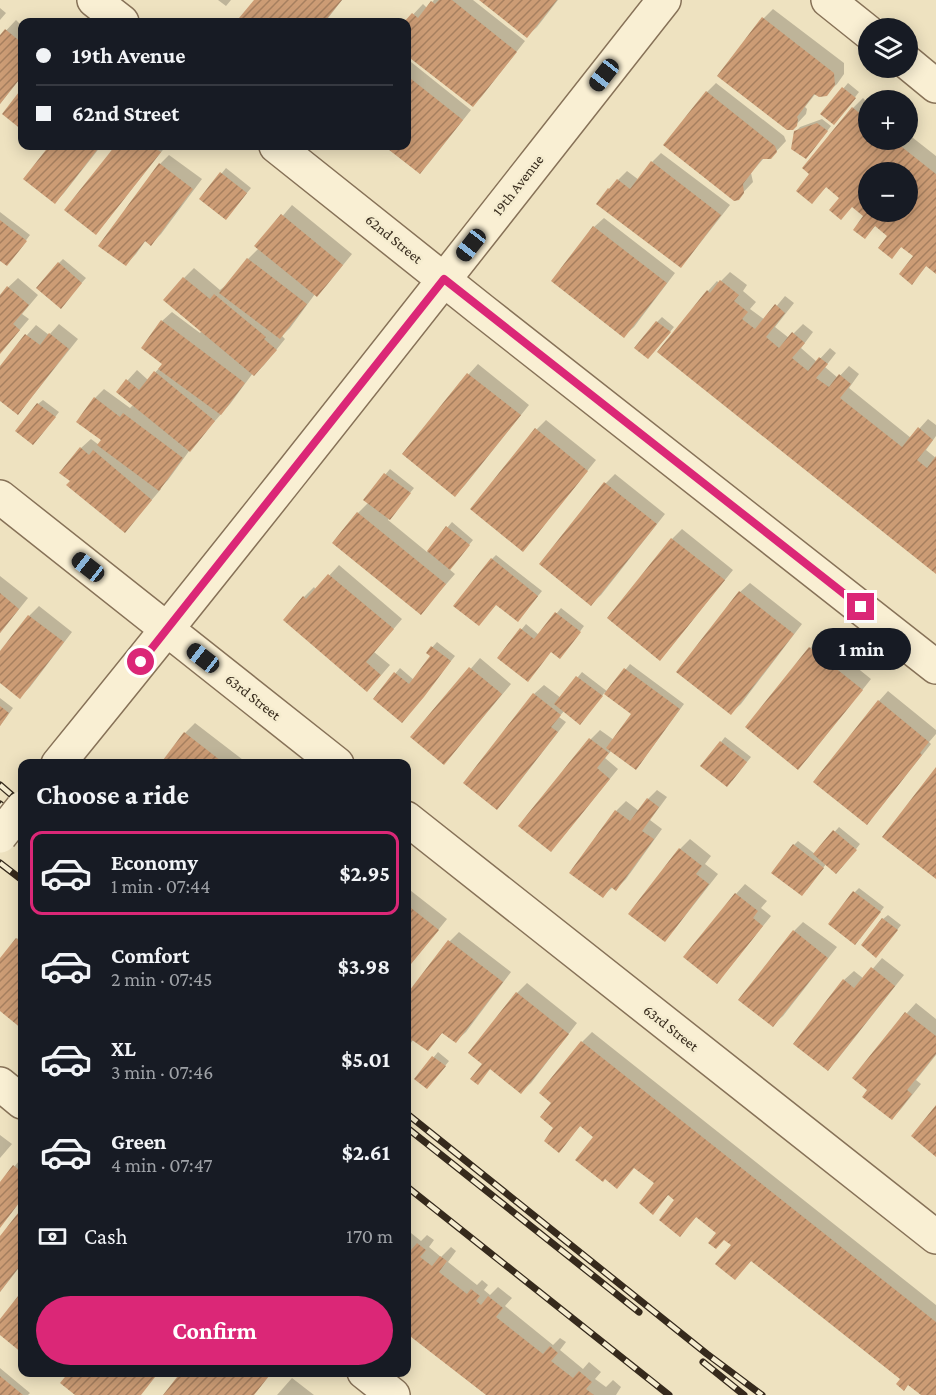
<!DOCTYPE html>
<meta charset="utf-8">
<style>
:root{--surface:#171b24;--page:#242831;--text:#f1f3f6;--muted:#9ea1a6;--line:#363941;--accent:#db2777}
body{margin:0;font-family:"Crimson Pro",serif;background:var(--page);color:var(--text);height:100vh;display:flex;flex-direction:column;font-size:22px;white-space:nowrap}
*{box-sizing:border-box;margin:0}
p{font-size:20px;color:var(--muted)}
.icon{flex:none;width:33px;height:33px;fill:none;stroke:currentColor;stroke-width:2;stroke-linecap:round;stroke-linejoin:round}
.map{position:relative;flex:1;overflow:hidden}
.details{position:absolute;left:18px;top:759px;width:393px;height:618px;display:flex;flex-direction:column;background:var(--surface);border-radius:12px;box-shadow:0 3px 15px #0003}
.details>*{flex:none}
.hud{position:absolute;left:18px;top:18px;width:393px;height:132px;border-radius:12px;box-shadow:0 3px 15px #0003;display:grid;align-content:center;height:132px;padding:0 18px;background:var(--surface)}
.fabs{position:absolute;left:858px;top:18px;display:grid;gap:12px}
.fabs a{display:grid;place-items:center;width:60px;height:60px;border-radius:50%;background:var(--surface);box-shadow:0 3px 15px #0003;font-size:30px}
.end{position:absolute;width:27px;height:27px;margin:-14px;border:8px solid #db2777;background:#fff;box-shadow:0 0 0 3px #fff}
.from{border-radius:50%}
.bubble{position:absolute;height:42px;border-radius:21px;background:var(--surface);box-shadow:0 3px 15px #0003;font-size:20px;font-weight:700;line-height:42px;text-align:center}
.car{position:absolute;width:18px;height:36px;margin:-18px -9px;border-radius:8px;box-shadow:0 0 4px 2px #0007;background:linear-gradient(#222 24%,#8ab4d8 0 40%,#222 0 76%,#8ab4d8 0 86%,#222 0)}
.hud b{display:flex;align-items:center;gap:21px;height:57px;font-size:22px}
.hud b+b{border-top:2px solid var(--line)}
.hud i{width:15px;height:15px;background:var(--text)}
ul{padding:0;list-style:none}
li{display:flex;align-items:center;gap:18px;height:84px;margin:0 12px 9px;padding:0 6px;border:3px solid transparent;border-radius:12px}
li div{flex:1}
li b{display:block;font-size:22px}
li em{font-style:normal;font-weight:700}
li.selected{border-color:var(--accent)}
li>.icon{width:54px;height:54px;stroke-width:1.5}
h2{padding:0 18px;font-size:27px;line-height:72px}
.pay{display:flex;align-items:center;gap:15px;height:66px;padding:0 18px;font-size:22px}
.pay p{margin-inline-start:auto}
.button{display:flex;gap:12px;margin-top:auto;padding:12px 18px}
.button a{flex:1;height:69px;border-radius:36px;background:var(--accent);color:#fff;font-size:24px;font-weight:700;line-height:69px;text-align:center}
.map>svg:first-child{display:block}
.shadow{fill:#0003;fill-rule:evenodd}
.building{fill:url(#building-hatch);fill-rule:evenodd}
.lines{fill:none;stroke-linecap:round;stroke-linejoin:round}
.minor-casing{stroke:#877258;stroke-width:36}
.minor{stroke:#f9efd3;stroke-width:33}
.rail-casing{stroke:#362a1c;stroke-width:7}
.rail{stroke:#f5eccf;stroke-width:4.5;stroke-dasharray:14;stroke-linecap:butt}
.minor-bridge-casing{stroke:#877258;stroke-width:36;stroke-linecap:butt}
.minor-bridge{stroke:#f9efd3;stroke-width:33}
.route{stroke:#db2777;stroke-width:8}
.labels{text-anchor:middle;dominant-baseline:central;stroke-width:5;stroke-linejoin:round;paint-order:stroke}
.street-label{font-size:15px;fill:#362a1c;stroke:#f5eccf}
</style>
<div class="map">
<svg width="936" height="1395" viewBox="0 0 936 1395">
<defs>
<pattern id="building-hatch" width="6" height="6" patternUnits="userSpaceOnUse" patternTransform="scale(1.5)"><rect width="6" height="6" fill="#cc9c75"/><path d="M-1 1l2-2M0 6l6-6M5 7l2-2" fill="none" stroke="#a67f5f"/></pattern>
</defs>
<rect width="100%" height="100%" fill="#eee2c0"/>
<path class="shadow" d="M 218,0 L 231,0 L 226,6 Z
M 256,0 L 342,0 L 325,22 L 247,22 L 242,18 Z
M 434,0 L 473,0 L 525,41 L 482,96 L 473,105 L 411,37 L 406,22 L 423,4 L 427,8 Z
M 481,0 L 558,0 L 537,27 L 527,36 Z
M 0,8 L 6,13 L 0,20 Z
M 773,9 L 844,63 L 844,74 L 837,84 L 826,94 L 816,93 L 805,107 L 807,109 L 806,114 L 792,129 L 719,76 L 764,18 Z
M 16,20 L 22,26 L 22,76 L 0,104 L 0,37 Z
M 406,58 L 471,110 L 429,163 L 420,172 L 386,146 L 406,146 Z
M 716,83 L 784,136 L 786,141 L 770,158 L 764,158 L 751,173 L 753,182 L 738,198 L 707,92 Z
M 848,83 L 859,92 L 838,119 L 822,114 Z
M 22,90 L 22,128 L 4,114 Z
M 863,98 L 868,103 L 868,140 L 908,140 L 908,134 L 936,156 L 936,272 L 927,265 L 912,283 L 915,256 L 902,246 L 892,257 L 889,236 L 876,225 L 865,237 L 865,216 L 827,186 L 812,202 L 811,173 L 804,168 L 853,108 ZM 868,172 L 908,172 L 908,212 L 868,212 Z
M 822,119 L 831,126 L 810,153 L 795,132 L 800,127 Z
M 51,146 L 101,146 L 64,193 L 55,202 L 25,179 Z
M 117,146 L 166,146 L 105,223 L 96,233 L 66,210 Z
M 661,153 L 730,205 L 690,256 L 681,266 L 598,203 L 609,189 L 627,171 L 639,180 L 652,162 Z
M 169,155 L 202,179 L 161,234 L 151,244 L 146,240 L 136,254 L 126,264 L 160,164 Z
M 226,168 L 251,188 L 230,214 L 201,199 Z
M 292,205 L 352,254 L 326,286 L 315,294 L 290,328 L 282,336 L 285,339 L 264,365 L 254,374 L 253,373 L 230,404 L 192,447 L 168,480 L 160,488 L 161,489 L 134,521 L 72,481 L 81,448 L 91,439 L 99,445 L 103,440 L 95,398 L 104,389 L 130,408 L 134,404 L 118,391 L 137,370 L 148,380 L 164,363 L 162,321 L 172,312 L 200,333 L 202,331 L 184,278 L 194,268 L 220,290 L 225,286 L 226,287 L 248,259 L 259,248 L 257,246 Z
M 0,212 L 30,235 L 11,260 L 0,259 Z
M 604,218 L 675,273 L 634,327 L 624,336 L 594,227 Z
M 63,259 L 86,278 L 65,302 L 59,263 Z
M 730,272 L 747,285 L 743,291 L 756,302 L 750,309 L 765,320 L 785,296 L 794,303 L 775,327 L 789,338 L 803,324 L 813,332 L 801,348 L 817,362 L 830,348 L 836,353 L 825,367 L 838,378 L 849,366 L 859,374 L 849,388 L 911,438 L 928,419 L 936,425 L 936,436 L 926,450 L 936,458 L 936,571 L 659,352 L 708,291 L 717,281 L 719,283 Z
M 18,278 L 38,295 L 22,314 L 29,319 L 0,353 L 0,295 Z
M 662,317 L 674,327 L 653,353 L 657,322 Z
M 59,324 L 78,339 L 27,403 L 0,399 L 0,369 L 27,335 L 36,325 L 49,335 Z
M 478,364 L 529,405 L 465,485 L 455,495 L 404,454 L 469,374 Z
M 43,400 L 59,412 L 38,439 L 38,404 Z
M 546,420 L 596,460 L 532,540 L 472,509 L 537,429 Z
M 390,469 L 414,488 L 388,520 L 427,552 L 452,522 L 473,540 L 449,569 L 455,574 L 421,613 L 358,513 L 369,502 L 365,499 Z
M 615,474 L 665,514 L 601,595 L 591,604 L 606,483 Z
M 682,529 L 733,570 L 669,649 L 660,659 L 609,618 L 672,539 Z
M 496,555 L 542,591 L 522,616 L 492,559 Z
M 339,565 L 402,619 L 374,652 L 390,665 L 377,680 L 285,620 L 304,597 L 314,587 L 316,590 Z
M 0,576 L 28,598 L 0,633 Z
M 750,583 L 802,624 L 741,704 L 731,713 L 740,592 Z
M 39,606 L 72,632 L 30,687 L 20,697 L 0,681 L 0,653 L 29,616 Z
M 561,608 L 584,626 L 564,653 L 551,650 L 499,657 L 526,624 L 539,635 Z
M 820,638 L 871,679 L 808,758 L 798,768 L 747,726 L 810,648 Z
M 437,642 L 455,656 L 428,690 L 375,698 L 400,668 L 414,680 L 433,656 L 428,652 Z
M 480,658 L 511,684 L 453,753 L 412,737 Z
M 630,664 L 684,704 L 640,764 L 612,750 L 605,758 L 618,769 L 560,840 L 521,825 L 591,739 L 600,730 L 614,740 L 633,714 L 605,692 L 585,718 L 564,711 L 559,717 L 566,722 L 506,799 L 497,808 L 534,694 L 544,685 L 561,698 L 582,672 L 608,692 Z
M 888,691 L 936,730 L 936,734 L 929,742 L 931,744 L 876,813 L 879,701 Z
M 0,698 L 13,708 L 0,726 Z
M 195,723 L 247,763 L 246,764 L 162,764 L 185,733 Z
M 725,737 L 751,757 L 732,781 L 721,742 Z
M 657,790 L 667,797 L 650,820 L 662,829 L 626,879 L 616,889 L 613,887 L 603,896 L 571,873 L 616,811 L 626,801 L 639,811 L 648,799 Z
M 839,827 L 860,844 L 841,868 L 826,864 L 807,890 L 794,845 L 798,841 L 815,854 Z
M 690,839 L 711,856 L 705,864 L 718,874 L 674,930 L 665,940 L 680,849 Z
M 745,884 L 767,901 L 761,908 L 771,916 L 726,972 L 685,957 L 736,894 Z
M 406,887 L 447,919 L 406,970 Z
M 859,888 L 884,907 L 860,939 L 855,892 Z
M 888,915 L 901,925 L 881,951 L 883,919 Z
M 803,922 L 837,947 L 783,1016 L 773,1025 L 794,931 Z
M 459,932 L 511,972 L 466,1032 L 456,1041 L 443,1032 L 427,1049 L 414,1039 L 406,1049 L 406,987 L 412,990 L 450,941 Z
M 22,933 L 22,1027 L 0,1009 L 0,960 Z
M 882,958 L 904,975 L 837,1060 L 827,1069 L 844,980 L 854,971 L 864,979 Z
M 527,983 L 577,1023 L 531,1083 L 521,1092 L 491,1068 L 477,1083 L 484,1063 L 517,993 Z
M 916,1003 L 936,1019 L 936,1055 L 916,1080 L 921,1084 L 901,1109 L 892,1118 L 870,1090 L 855,1078 L 907,1013 Z
M 592,1032 L 936,1305 L 936,1395 L 923,1395 L 752,1260 L 735,1278 L 733,1244 L 697,1216 L 680,1235 L 677,1200 L 669,1194 L 652,1213 L 656,1183 L 581,1125 L 559,1151 L 554,1103 L 541,1093 L 582,1042 Z
M 438,1052 L 449,1061 L 431,1083 L 416,1079 Z
M 0,1135 L 12,1144 L 0,1158 Z
M 19,1161 L 22,1164 L 22,1198 L 0,1227 L 0,1184 Z
M 22,1210 L 22,1264 L 0,1292 L 0,1239 Z
M 406,1229 L 421,1241 L 427,1235 L 434,1240 L 429,1247 L 441,1257 L 451,1247 L 456,1251 L 448,1262 L 477,1285 L 482,1280 L 488,1285 L 484,1290 L 490,1295 L 498,1287 L 512,1298 L 505,1306 L 553,1345 L 560,1338 L 566,1342 L 560,1350 L 583,1369 L 589,1362 L 601,1372 L 595,1379 L 606,1387 L 613,1380 L 621,1387 L 616,1395 L 488,1395 L 406,1330 Z
M 22,1294 L 22,1351 L 0,1333 L 0,1321 Z
M 0,1368 L 30,1393 L 28,1395 L 0,1395 Z
M 292,1378 L 314,1395 L 277,1395 Z"/>
<path class="building" d="M 254,0 L 342,0 L 324,22 L 245,22 L 239,18 Z
M 439,0 L 452,0 L 517,52 L 473,107 L 406,55 L 406,40 L 409,37 L 406,35 L 406,22 L 404,22 L 412,13 L 418,18 L 431,1 L 435,4 Z
M 479,0 L 557,0 L 527,38 Z
M 762,17 L 834,73 L 835,85 L 827,96 L 819,97 L 814,94 L 797,117 L 798,119 L 797,126 L 793,130 L 787,130 L 717,76 Z
M 5,29 L 22,43 L 22,76 L 0,104 L 0,35 Z
M 406,75 L 463,120 L 420,174 L 384,146 L 406,146 Z
M 842,87 L 856,98 L 834,125 L 820,114 Z
M 22,88 L 22,130 L 2,114 Z
M 706,91 L 775,146 L 777,152 L 771,159 L 762,159 L 743,184 L 744,193 L 739,200 L 734,201 L 663,145 Z
M 852,107 L 868,120 L 868,140 L 893,140 L 936,174 L 936,274 L 926,266 L 912,285 L 899,274 L 913,256 L 901,247 L 892,259 L 878,248 L 887,236 L 875,226 L 865,239 L 853,230 L 863,216 L 852,207 L 841,220 L 829,210 L 839,198 L 826,187 L 812,204 L 796,191 L 809,174 L 802,168 ZM 868,172 L 908,172 L 908,212 L 868,212 Z
M 817,123 L 828,131 L 806,159 L 791,149 L 794,131 Z
M 49,146 L 100,146 L 55,204 L 23,179 Z
M 115,146 L 152,146 L 161,152 L 96,235 L 64,210 Z
M 651,161 L 721,215 L 681,268 L 596,204 L 608,188 L 609,189 L 617,179 L 630,189 Z
M 159,163 L 193,189 L 151,246 L 145,241 L 126,266 L 98,246 Z
M 220,172 L 247,193 L 226,220 L 199,199 Z
M 281,214 L 343,265 L 317,297 L 254,246 Z
M 0,220 L 27,241 L 7,266 L 0,261 Z
M 593,226 L 667,283 L 624,338 L 551,281 Z
M 247,258 L 307,304 L 280,339 L 219,293 Z
M 58,262 L 82,283 L 61,309 L 36,288 Z
M 183,277 L 210,299 L 214,294 L 266,337 L 264,339 L 277,350 L 254,376 L 163,300 Z
M 720,280 L 739,295 L 734,301 L 748,312 L 742,319 L 755,329 L 775,304 L 785,313 L 766,337 L 779,348 L 792,332 L 805,343 L 792,358 L 808,371 L 819,357 L 828,364 L 816,378 L 829,387 L 839,374 L 851,384 L 840,398 L 902,447 L 918,427 L 933,440 L 917,460 L 927,468 L 936,456 L 936,574 L 657,352 L 707,290 L 710,293 Z
M 7,286 L 29,305 L 13,324 L 20,330 L 0,354 L 0,295 Z
M 161,320 L 245,383 L 221,415 L 158,369 L 162,364 L 141,348 Z
M 656,321 L 671,332 L 648,359 L 634,348 Z
M 49,333 L 69,349 L 18,415 L 0,401 L 0,366 L 25,334 L 40,345 Z
M 154,371 L 215,421 L 190,452 L 116,392 L 126,379 L 139,390 Z
M 467,373 L 521,415 L 455,497 L 402,454 Z
M 94,397 L 120,417 L 123,413 L 183,458 L 159,491 L 97,445 L 101,440 L 76,422 Z
M 37,403 L 56,417 L 33,445 L 15,431 Z
M 535,428 L 588,471 L 523,552 L 470,509 Z
M 80,447 L 89,455 L 93,450 L 152,500 L 125,533 L 66,485 L 70,481 L 59,473 Z
M 384,473 L 411,493 L 390,520 L 363,500 Z
M 604,482 L 657,524 L 591,606 L 539,564 Z
M 357,512 L 446,584 L 421,615 L 332,543 Z
M 446,526 L 470,545 L 450,570 L 427,551 Z
M 671,538 L 725,580 L 660,661 L 607,618 Z
M 491,558 L 538,596 L 518,622 L 496,605 L 479,626 L 453,606 Z
M 328,574 L 394,629 L 366,662 L 381,675 L 367,692 L 283,620 L 303,596 L 306,599 Z
M 739,591 L 794,634 L 731,715 L 676,672 Z
M 0,593 L 19,609 L 0,633 Z
M 555,612 L 581,632 L 560,659 L 551,652 L 528,682 L 497,658 L 520,628 L 534,639 Z
M 28,615 L 64,642 L 20,699 L 0,683 L 0,651 Z
M 431,646 L 451,661 L 424,697 L 402,723 L 373,699 L 394,672 L 409,684 L 430,656 L 426,653 Z
M 809,647 L 863,690 L 798,770 L 745,727 Z
M 469,667 L 502,694 L 444,765 L 410,737 Z
M 624,668 L 680,709 L 636,770 L 606,748 L 631,714 L 604,694 Z
M 576,676 L 603,696 L 580,725 L 554,704 Z
M 533,693 L 561,715 L 551,727 L 558,732 L 497,810 L 463,783 Z
M 878,700 L 929,742 L 920,753 L 922,755 L 867,825 L 813,782 Z
M 0,706 L 9,713 L 0,726 Z
M 184,732 L 211,753 L 225,764 L 160,764 Z
M 589,738 L 609,753 L 597,768 L 610,779 L 551,852 L 518,826 Z
M 720,741 L 747,762 L 727,787 L 700,766 Z
M 936,767 L 936,879 L 882,837 Z
M 647,798 L 659,807 L 642,831 L 654,839 L 616,891 L 611,887 L 603,898 L 569,873 L 615,810 L 630,821 Z
M 833,830 L 857,850 L 836,874 L 813,854 Z
M 793,844 L 824,868 L 802,896 L 771,873 Z
M 679,848 L 702,866 L 696,874 L 709,884 L 665,942 L 628,914 Z
M 853,891 L 881,912 L 855,945 L 828,924 Z
M 735,893 L 758,911 L 753,918 L 763,926 L 717,984 L 683,957 Z
M 406,904 L 439,930 L 406,970 Z
M 882,918 L 898,930 L 876,958 L 861,945 Z
M 793,930 L 828,958 L 773,1027 L 738,1000 Z
M 16,938 L 22,943 L 22,1029 L 0,1011 L 0,958 Z
M 448,940 L 503,982 L 456,1043 L 442,1033 L 428,1051 L 412,1040 L 406,1048 L 406,995 Z
M 871,967 L 895,986 L 828,1071 L 793,1044 L 843,979 L 854,988 Z
M 516,992 L 569,1034 L 521,1094 L 490,1069 L 478,1085 L 470,1079 L 482,1064 L 468,1053 Z
M 905,1012 L 936,1036 L 936,1054 L 907,1090 L 912,1094 L 892,1120 L 862,1097 L 867,1090 L 852,1078 Z
M 581,1041 L 936,1322 L 936,1395 L 921,1395 L 908,1385 L 904,1391 L 896,1384 L 900,1379 L 751,1261 L 735,1280 L 715,1264 L 731,1245 L 724,1240 L 716,1249 L 708,1243 L 716,1233 L 696,1217 L 680,1237 L 659,1220 L 674,1200 L 668,1195 L 653,1215 L 639,1203 L 654,1183 L 634,1168 L 617,1189 L 605,1179 L 603,1182 L 575,1160 L 593,1137 L 580,1126 L 559,1153 L 544,1141 L 553,1128 L 540,1117 L 551,1103 L 539,1093 Z
M 432,1056 L 446,1066 L 427,1089 L 414,1079 Z
M 936,1105 L 936,1157 L 911,1136 Z
M 13,1165 L 22,1172 L 22,1199 L 0,1228 L 0,1182 Z
M 22,1208 L 22,1263 L 0,1292 L 0,1236 Z
M 417,1243 L 426,1250 L 420,1257 L 432,1266 L 440,1256 L 447,1261 L 439,1272 L 467,1294 L 471,1289 L 480,1296 L 476,1301 L 481,1305 L 488,1296 L 503,1308 L 496,1317 L 543,1354 L 550,1346 L 558,1353 L 551,1361 L 573,1378 L 579,1371 L 592,1382 L 586,1389 L 594,1395 L 486,1395 L 406,1333 L 406,1246 L 411,1250 Z
M 22,1291 L 22,1353 L 0,1335 L 0,1319 Z
M 69,1372 L 159,1372 L 141,1395 L 75,1395 L 60,1383 Z
M 181,1372 L 264,1372 L 269,1376 L 254,1395 L 163,1395 Z
M 0,1376 L 23,1395 L 0,1395 Z"/>
<g class="lines">
<defs>
<path id="minor" d="M 94,0 L 122,22
M 828,0 L 868,32
M 908,63 L 936,86
M 276,146 L 483,311 L 936,667
M 0,497 L 337,764
M 58,764 C 263,512 463,255 664,0
M 406,818 L 936,1237
M 0,1084 L 22,1102
M 364,1372 L 393,1395"/>
</defs>
<use href="#minor" class="minor-casing"/>
<use href="#minor" class="minor"/>
<defs>
<path id="rail" d="M 0,785 L 22,804
M 0,804 L 22,822
M 0,863 L 22,880
M 406,1113 L 707,1354 L 762,1395
M 406,1127 L 639,1312
M 406,1186 L 669,1395
M 703,1362 L 744,1395"/>
</defs>
<use href="#rail" class="rail-casing"/>
<use href="#rail" class="rail"/>
<defs>
<path id="minor-bridge" d="M 0,836 L 22,808"/>
</defs>
<use href="#minor-bridge" class="minor-bridge-casing"/>
<use href="#minor-bridge" class="minor-bridge"/>
</g>
<g class="lines">
<path class="route" d="M 141,662 L 444,279 L 861,607"/>
</g>
<g class="labels">
<g class="street-label">
<text transform="translate(518 185) rotate(-52)">19th Avenue</text>
<text transform="translate(394 239) rotate(39)">62nd Street</text>
<text transform="translate(253 697) rotate(38)">63rd Street</text>
<text transform="translate(671 1028) rotate(38)">63rd Street</text>
</g>
</g>
</svg>
<div class="fabs">
<a><svg class="icon" aria-label="layers" viewBox="0 0 24 24"><path d="M12 4l9 5-9 5-9-5zM3 14l9 5 9-5"/></svg></a>
<a>+</a>
<a>−</a>
</div>
<i class="end from" style="left:141px;top:662px"></i>
<i class="end" style="left:861px;top:607px"></i>
<div class="bubble" style="left:812px;top:628px;width:99px">1 min</div>
<i class="car" style="left:604px;top:75px;rotate:218deg"></i>
<i class="car" style="left:471px;top:245px;rotate:218deg"></i>
<i class="car" style="left:88px;top:567px;rotate:308deg"></i>
<i class="car" style="left:203px;top:658px;rotate:308deg"></i>
<div class="hud">
<b><i class="from"></i>19th Avenue</b>
<b><i></i>62nd Street</b>
</div>
<section class="details">
<h2>Choose a ride</h2>
<ul>
<li class="selected"><svg class="icon" aria-label="car" viewBox="0 0 24 24"><path d="M5 17H2v-5l4-1 3-4h7l3 4 3 1v5h-3M9 17h6M6 11h13"/><circle cx="7" cy="17" r="2"/><circle cx="17" cy="17" r="2"/></svg><div><b>Economy</b><p>1 min · 07:44</p></div><em>$2.95</em></li>
<li><svg class="icon" aria-label="car" viewBox="0 0 24 24"><path d="M5 17H2v-5l4-1 3-4h7l3 4 3 1v5h-3M9 17h6M6 11h13"/><circle cx="7" cy="17" r="2"/><circle cx="17" cy="17" r="2"/></svg><div><b>Comfort</b><p>2 min · 07:45</p></div><em>$3.98</em></li>
<li><svg class="icon" aria-label="car" viewBox="0 0 24 24"><path d="M5 17H2v-5l4-1 3-4h7l3 4 3 1v5h-3M9 17h6M6 11h13"/><circle cx="7" cy="17" r="2"/><circle cx="17" cy="17" r="2"/></svg><div><b>XL</b><p>3 min · 07:46</p></div><em>$5.01</em></li>
<li><svg class="icon" aria-label="car" viewBox="0 0 24 24"><path d="M5 17H2v-5l4-1 3-4h7l3 4 3 1v5h-3M9 17h6M6 11h13"/><circle cx="7" cy="17" r="2"/><circle cx="17" cy="17" r="2"/></svg><div><b>Green</b><p>4 min · 07:47</p></div><em>$2.61</em></li>
</ul>
<div class="pay"><svg class="icon" aria-label="cash" viewBox="0 0 24 24"><path d="M3 7h18v10H3z"/><circle cx="12" cy="12" r="2"/></svg>Cash<p>170 m</p></div>
<div class="button"><a>Confirm</a></div>
</section>
</div>
